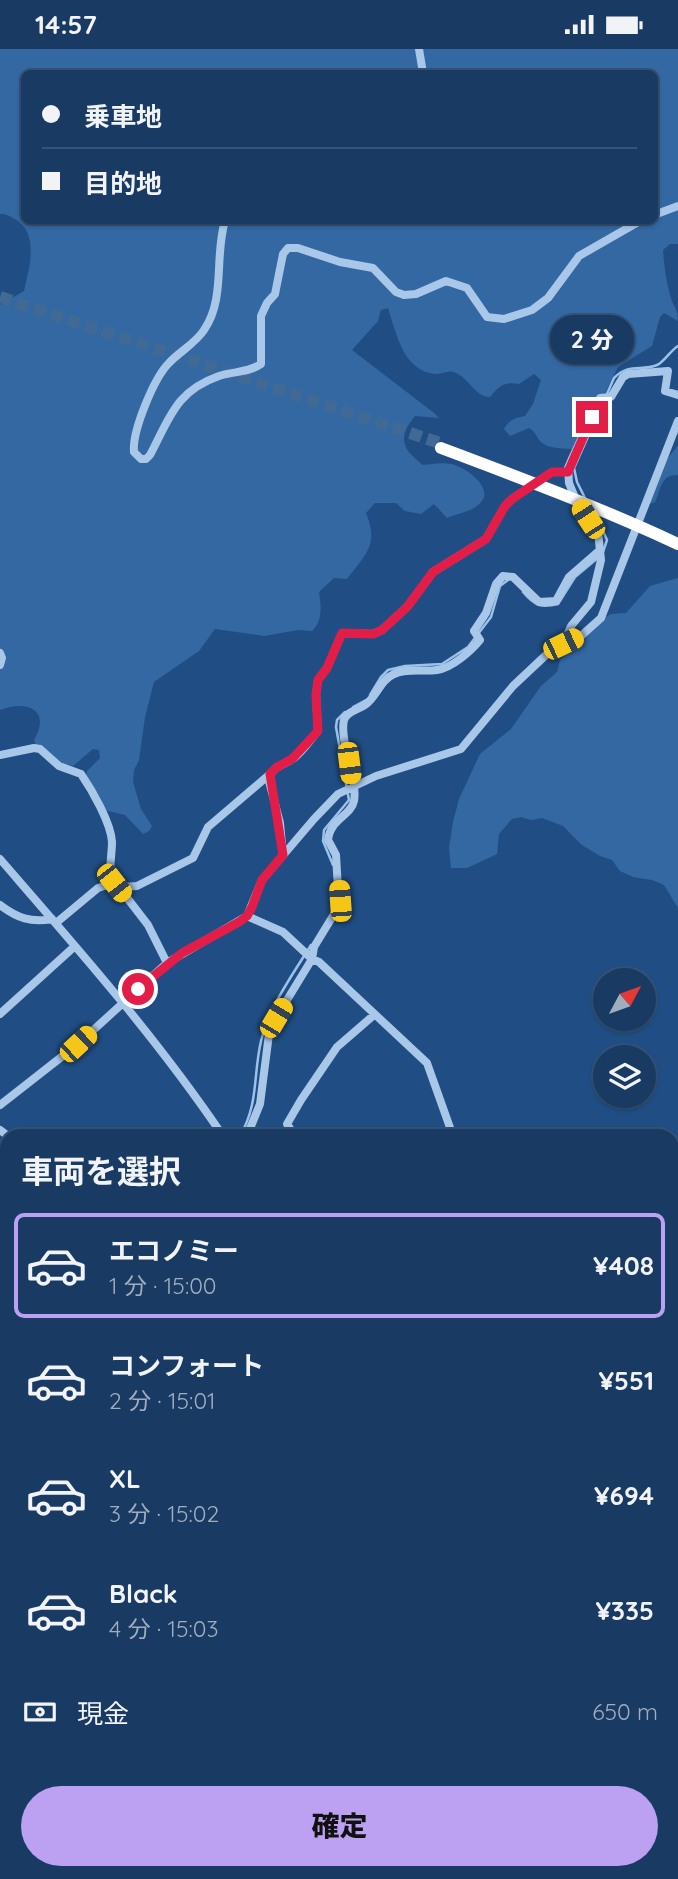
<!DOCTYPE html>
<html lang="ja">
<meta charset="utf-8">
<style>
:root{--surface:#183a63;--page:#25456c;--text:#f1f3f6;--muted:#9fadbe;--line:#365478;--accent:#bca0f2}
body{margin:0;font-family:Quicksand,"Noto Sans JP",sans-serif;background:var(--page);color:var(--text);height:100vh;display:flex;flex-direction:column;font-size:26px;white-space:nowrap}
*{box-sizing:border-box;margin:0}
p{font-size:23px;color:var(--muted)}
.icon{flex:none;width:38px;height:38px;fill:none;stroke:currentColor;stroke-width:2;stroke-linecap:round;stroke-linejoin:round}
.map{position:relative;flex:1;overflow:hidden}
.details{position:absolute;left:0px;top:1080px;width:679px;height:751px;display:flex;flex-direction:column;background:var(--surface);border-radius:21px 21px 0 0;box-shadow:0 2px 5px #0004,0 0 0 2px var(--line)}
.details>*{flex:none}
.banner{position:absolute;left:21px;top:21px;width:637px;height:154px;border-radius:10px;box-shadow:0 2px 5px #0004,0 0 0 2px var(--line);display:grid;align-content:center;height:154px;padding:0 21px;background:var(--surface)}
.needle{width:46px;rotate:49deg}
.fabs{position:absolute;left:593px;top:919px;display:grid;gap:14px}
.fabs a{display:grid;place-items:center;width:63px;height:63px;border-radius:50%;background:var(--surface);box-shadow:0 2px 5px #0004,0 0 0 2px var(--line);font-size:35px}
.end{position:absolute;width:32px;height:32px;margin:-16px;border:9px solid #e11d48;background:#fff;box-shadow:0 0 0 4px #fff}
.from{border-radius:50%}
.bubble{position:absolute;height:49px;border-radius:24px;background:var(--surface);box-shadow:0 2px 5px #0004,0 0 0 2px var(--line);font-size:23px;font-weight:800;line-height:49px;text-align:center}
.car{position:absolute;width:21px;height:42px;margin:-21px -10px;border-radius:9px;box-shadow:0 0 5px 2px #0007;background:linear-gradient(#f5c518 24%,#345 0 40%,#f5c518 0 76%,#345 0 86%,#f5c518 0)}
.banner b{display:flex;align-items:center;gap:24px;height:66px;font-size:26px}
.banner b+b{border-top:2px solid var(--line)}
.banner i{width:18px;height:18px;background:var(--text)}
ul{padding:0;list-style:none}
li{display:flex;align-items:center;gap:21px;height:105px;margin:0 14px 10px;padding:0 7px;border:4px solid transparent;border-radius:10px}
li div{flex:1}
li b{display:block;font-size:26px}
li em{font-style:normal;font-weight:800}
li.on{border-color:var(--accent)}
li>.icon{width:63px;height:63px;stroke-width:1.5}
h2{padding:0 21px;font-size:32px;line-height:84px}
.pay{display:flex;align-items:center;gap:18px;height:77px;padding:0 21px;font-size:26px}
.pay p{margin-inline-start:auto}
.cta{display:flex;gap:14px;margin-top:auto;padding:14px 21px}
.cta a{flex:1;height:80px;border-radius:42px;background:var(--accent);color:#111;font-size:28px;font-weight:800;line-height:80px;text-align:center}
.status{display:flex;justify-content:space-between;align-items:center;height:49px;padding:0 35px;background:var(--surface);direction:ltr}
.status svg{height:19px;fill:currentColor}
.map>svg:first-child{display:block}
.green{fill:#3468a2;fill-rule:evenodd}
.water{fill:#45678e;stroke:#9cc2ea;stroke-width:2}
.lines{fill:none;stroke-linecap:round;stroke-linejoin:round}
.stream{stroke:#9cc2ea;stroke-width:2.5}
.river{stroke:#45678e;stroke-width:16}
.highway-tunnel{stroke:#416996;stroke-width:12;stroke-dasharray:12 6;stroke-linecap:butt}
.minor{stroke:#a9c7e9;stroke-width:8}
.highway-bridge{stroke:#fff;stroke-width:12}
.route{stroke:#e11d48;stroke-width:9}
</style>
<div class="status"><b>14:57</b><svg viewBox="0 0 49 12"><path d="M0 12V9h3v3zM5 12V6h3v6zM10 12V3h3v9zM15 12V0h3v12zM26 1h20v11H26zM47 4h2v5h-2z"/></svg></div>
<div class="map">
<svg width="678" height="1830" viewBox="0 0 678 1830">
<rect width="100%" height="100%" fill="#204e84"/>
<path class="green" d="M 0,0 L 678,0 L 678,195 L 670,195 L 663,201 C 664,217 666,231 670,246 C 673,258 678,259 678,272 L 664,264 L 660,268 L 652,297 L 618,318 L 604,346 L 598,346 L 572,400 C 561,399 549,400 541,393 C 536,388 536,383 529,379 L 510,387 L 504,380 C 509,371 515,369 525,367 L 533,355 L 541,331 L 534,325 L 519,335 C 504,332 499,337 490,348 C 474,347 470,330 456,324 C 448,320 443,326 435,325 C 403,322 396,283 388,259 L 381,261 L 378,272 L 352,301 L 434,364 L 439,369 L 415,367 C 397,389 402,400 423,416 C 432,415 442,413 451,415 C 466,418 498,441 478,456 C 470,463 456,465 447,469 L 434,455 L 421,465 L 405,462 L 396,454 L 375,454 L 366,464 C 379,495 366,505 347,530 L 334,529 L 319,543 C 321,557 323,572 312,582 L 298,581 L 264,587 L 215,580 L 199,602 L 154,633 L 145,668 L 139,711 L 134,721 L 133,733 L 141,760 L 152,777 L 149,782 L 143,785 L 125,766 L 104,761 L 86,728 L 87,722 L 100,709 L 99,701 L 93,700 L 73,717 L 62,715 L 36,696 L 34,691 C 52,660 26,651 0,661 L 0,620 L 3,615 L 0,600 L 0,256 L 24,242 C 29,219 40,185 15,170 C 9,167 7,165 0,165 ZM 24,24 L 654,24 L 654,172 L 24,172 Z
M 678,397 L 678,426 C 660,425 661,441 655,453 L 649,455 L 658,420 Z
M 678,529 L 678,859 L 664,836 L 652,831 L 633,828 L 620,822 L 612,811 L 600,807 L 582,796 L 563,777 L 542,769 L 531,771 L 521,768 L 512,770 L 499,785 L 497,805 L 467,819 L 451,819 L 449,799 L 453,773 L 459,750 L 480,705 L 511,680 L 541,637 L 557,623 L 560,611 L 575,595 L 602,570 L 611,565 L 626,564 L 650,537 Z"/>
<path class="water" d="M 678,1621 L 678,1708 L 672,1701 L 672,1624 Z"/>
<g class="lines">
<path class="stream" d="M 585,449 L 577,433 L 574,419 L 614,329 C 630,313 641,323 657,316 C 663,314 671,301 678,297
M 595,464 L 607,491 L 603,503
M 523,543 C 535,557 541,559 558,555 L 575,528 L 599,508
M 370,646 L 381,628 L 388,621 L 405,617 L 442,615 L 468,598 L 491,568 L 500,537 L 508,531
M 353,658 L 366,651
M 333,816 L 323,792 L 324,781 L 349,751 L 336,678 L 337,671 L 345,663
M 240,1087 C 259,1054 253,1026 261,992 C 269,958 293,925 311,896
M 0,1505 L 7,1508"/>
<path class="river" d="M 672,1391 L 678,1385
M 121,1830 L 124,1824"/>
<path class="highway-tunnel" d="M 0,248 L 440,394"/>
<path class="minor" d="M 419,0 L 423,24
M 654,166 L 678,157
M 225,172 C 214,207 226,249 204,281 C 196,294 179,303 169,314 C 154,329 132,382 134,403 L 141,410 L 146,410 L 150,406 C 170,368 176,342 219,327 C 234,322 248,324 261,315 L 261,267 L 267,254 L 275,245 L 283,205 L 288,199 L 298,199 L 340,213 L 373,219 L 396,243 L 404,246 L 416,245 L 446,232 L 467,239 L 487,268 L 504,270 L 532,261 L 548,249 L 579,207 L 640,172
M 563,595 L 571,577 L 591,553 L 601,511 L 598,483 L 576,451 L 569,434 L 568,419 L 571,412 L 600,349 L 611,348 L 623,328 L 628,325 L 668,322 L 665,342 L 678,346
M 0,604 L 2,609 L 0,616
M 0,706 L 34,699 L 40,700 L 59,717 L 81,725 C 92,741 111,774 112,793 C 112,805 109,816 111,828 L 148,876 L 167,914
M 283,806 L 280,774 L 269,732 C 271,717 283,717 294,709 C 303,702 310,691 318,682 L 316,646 L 318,631 L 327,619 L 342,584 L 373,585 L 382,581 L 407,558 L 433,523 L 486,490 L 505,457 L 512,450 L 552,423 L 568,423
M 0,810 C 78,900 156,988 223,1087
M 0,856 C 17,869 31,874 52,870
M 247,867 L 283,883 L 312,910 L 319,913 L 427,1014 L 453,1087
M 56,874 L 98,839 L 114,834 L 122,838 L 137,837 L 193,809 L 208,778 L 270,725
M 0,965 L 75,897
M 0,1056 L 78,995 L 167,914 L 247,867 L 262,831 L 314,770 L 338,745 L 376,727 L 461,700 L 513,637 L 546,606 L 582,586 L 601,569 L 678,372
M 0,1081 L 8,1087
M 247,1087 L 260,1055 L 269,985 L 276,969 L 312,910 L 314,898 L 339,857 L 336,806 L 328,791 C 330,770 351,767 354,752 C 358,731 339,691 344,671 C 347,662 358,661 365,656 C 377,648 380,631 394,625 C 407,619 423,623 437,621 C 452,619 471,602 480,591 L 474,582 L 486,564 L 496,535 L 503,527 L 513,528 L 539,553 L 556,552 L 569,528 L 600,501
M 295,1087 L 287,1075 L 301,1051 L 337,998 L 374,966
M 672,1112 L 678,1108
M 672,1309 L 678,1307
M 0,1369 L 7,1366
M 672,1402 L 678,1396
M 0,1460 L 7,1459
M 0,1708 L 7,1717
M 0,1745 L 7,1739
M 51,1824 L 54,1830
M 625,1824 L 628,1830
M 320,1830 L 330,1824
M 663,1830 L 678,1820"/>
<path class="highway-bridge" d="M 441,399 C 521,429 601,459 678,495"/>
</g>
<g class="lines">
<path class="route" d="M 138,940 L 182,904 L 239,873 L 247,867 L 252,858 L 262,831 L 283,806 L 270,725 L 277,718 L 292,710 L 318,682 L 316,646 L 318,631 L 327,619 L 342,584 L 373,585 L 382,581 L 407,558 L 433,523 L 486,490 L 505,457 L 512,450 L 552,423 L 568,423 L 592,368"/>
</g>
</svg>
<div class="fabs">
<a><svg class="needle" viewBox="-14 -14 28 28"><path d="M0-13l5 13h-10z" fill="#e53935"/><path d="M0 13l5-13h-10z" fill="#9fadbe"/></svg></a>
<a><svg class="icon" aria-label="layers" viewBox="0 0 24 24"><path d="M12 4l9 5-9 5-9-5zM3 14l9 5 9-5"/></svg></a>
</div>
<i class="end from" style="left:138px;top:940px"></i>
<i class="end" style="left:592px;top:368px"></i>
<div class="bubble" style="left:550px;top:266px;width:84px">2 分</div>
<i class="car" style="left:588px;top:470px;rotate:327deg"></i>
<i class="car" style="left:563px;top:595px;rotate:64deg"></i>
<i class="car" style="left:349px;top:714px;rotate:173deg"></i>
<i class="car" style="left:114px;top:834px;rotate:142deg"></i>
<i class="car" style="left:340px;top:852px;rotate:356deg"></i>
<i class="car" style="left:276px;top:969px;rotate:31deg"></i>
<i class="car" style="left:78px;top:995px;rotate:47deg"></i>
<div class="banner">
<b><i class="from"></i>乗車地</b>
<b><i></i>目的地</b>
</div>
<section class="details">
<h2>車両を選択</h2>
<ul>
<li class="on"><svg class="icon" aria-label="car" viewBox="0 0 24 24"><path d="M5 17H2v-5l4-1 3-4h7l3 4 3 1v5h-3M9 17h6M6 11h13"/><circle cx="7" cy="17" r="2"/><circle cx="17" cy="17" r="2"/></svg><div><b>エコノミー</b><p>1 分 · 15:00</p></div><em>¥408</em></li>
<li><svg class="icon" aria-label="car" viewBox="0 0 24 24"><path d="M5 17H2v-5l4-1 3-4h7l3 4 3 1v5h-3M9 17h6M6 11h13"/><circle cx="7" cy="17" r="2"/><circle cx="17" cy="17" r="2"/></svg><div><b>コンフォート</b><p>2 分 · 15:01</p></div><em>¥551</em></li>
<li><svg class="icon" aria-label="car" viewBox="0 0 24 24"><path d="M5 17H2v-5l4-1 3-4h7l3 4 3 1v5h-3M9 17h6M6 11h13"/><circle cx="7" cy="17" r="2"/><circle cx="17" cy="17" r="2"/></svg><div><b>XL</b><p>3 分 · 15:02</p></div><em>¥694</em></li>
<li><svg class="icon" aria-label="car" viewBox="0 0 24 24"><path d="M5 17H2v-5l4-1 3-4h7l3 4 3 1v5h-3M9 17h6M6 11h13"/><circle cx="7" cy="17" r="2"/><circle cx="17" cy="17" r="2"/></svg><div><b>Black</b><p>4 分 · 15:03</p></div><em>¥335</em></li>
</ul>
<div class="pay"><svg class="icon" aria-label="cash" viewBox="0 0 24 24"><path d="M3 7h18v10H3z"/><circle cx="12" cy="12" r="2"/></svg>現金<p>650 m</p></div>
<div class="cta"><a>確定</a></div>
</section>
</div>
